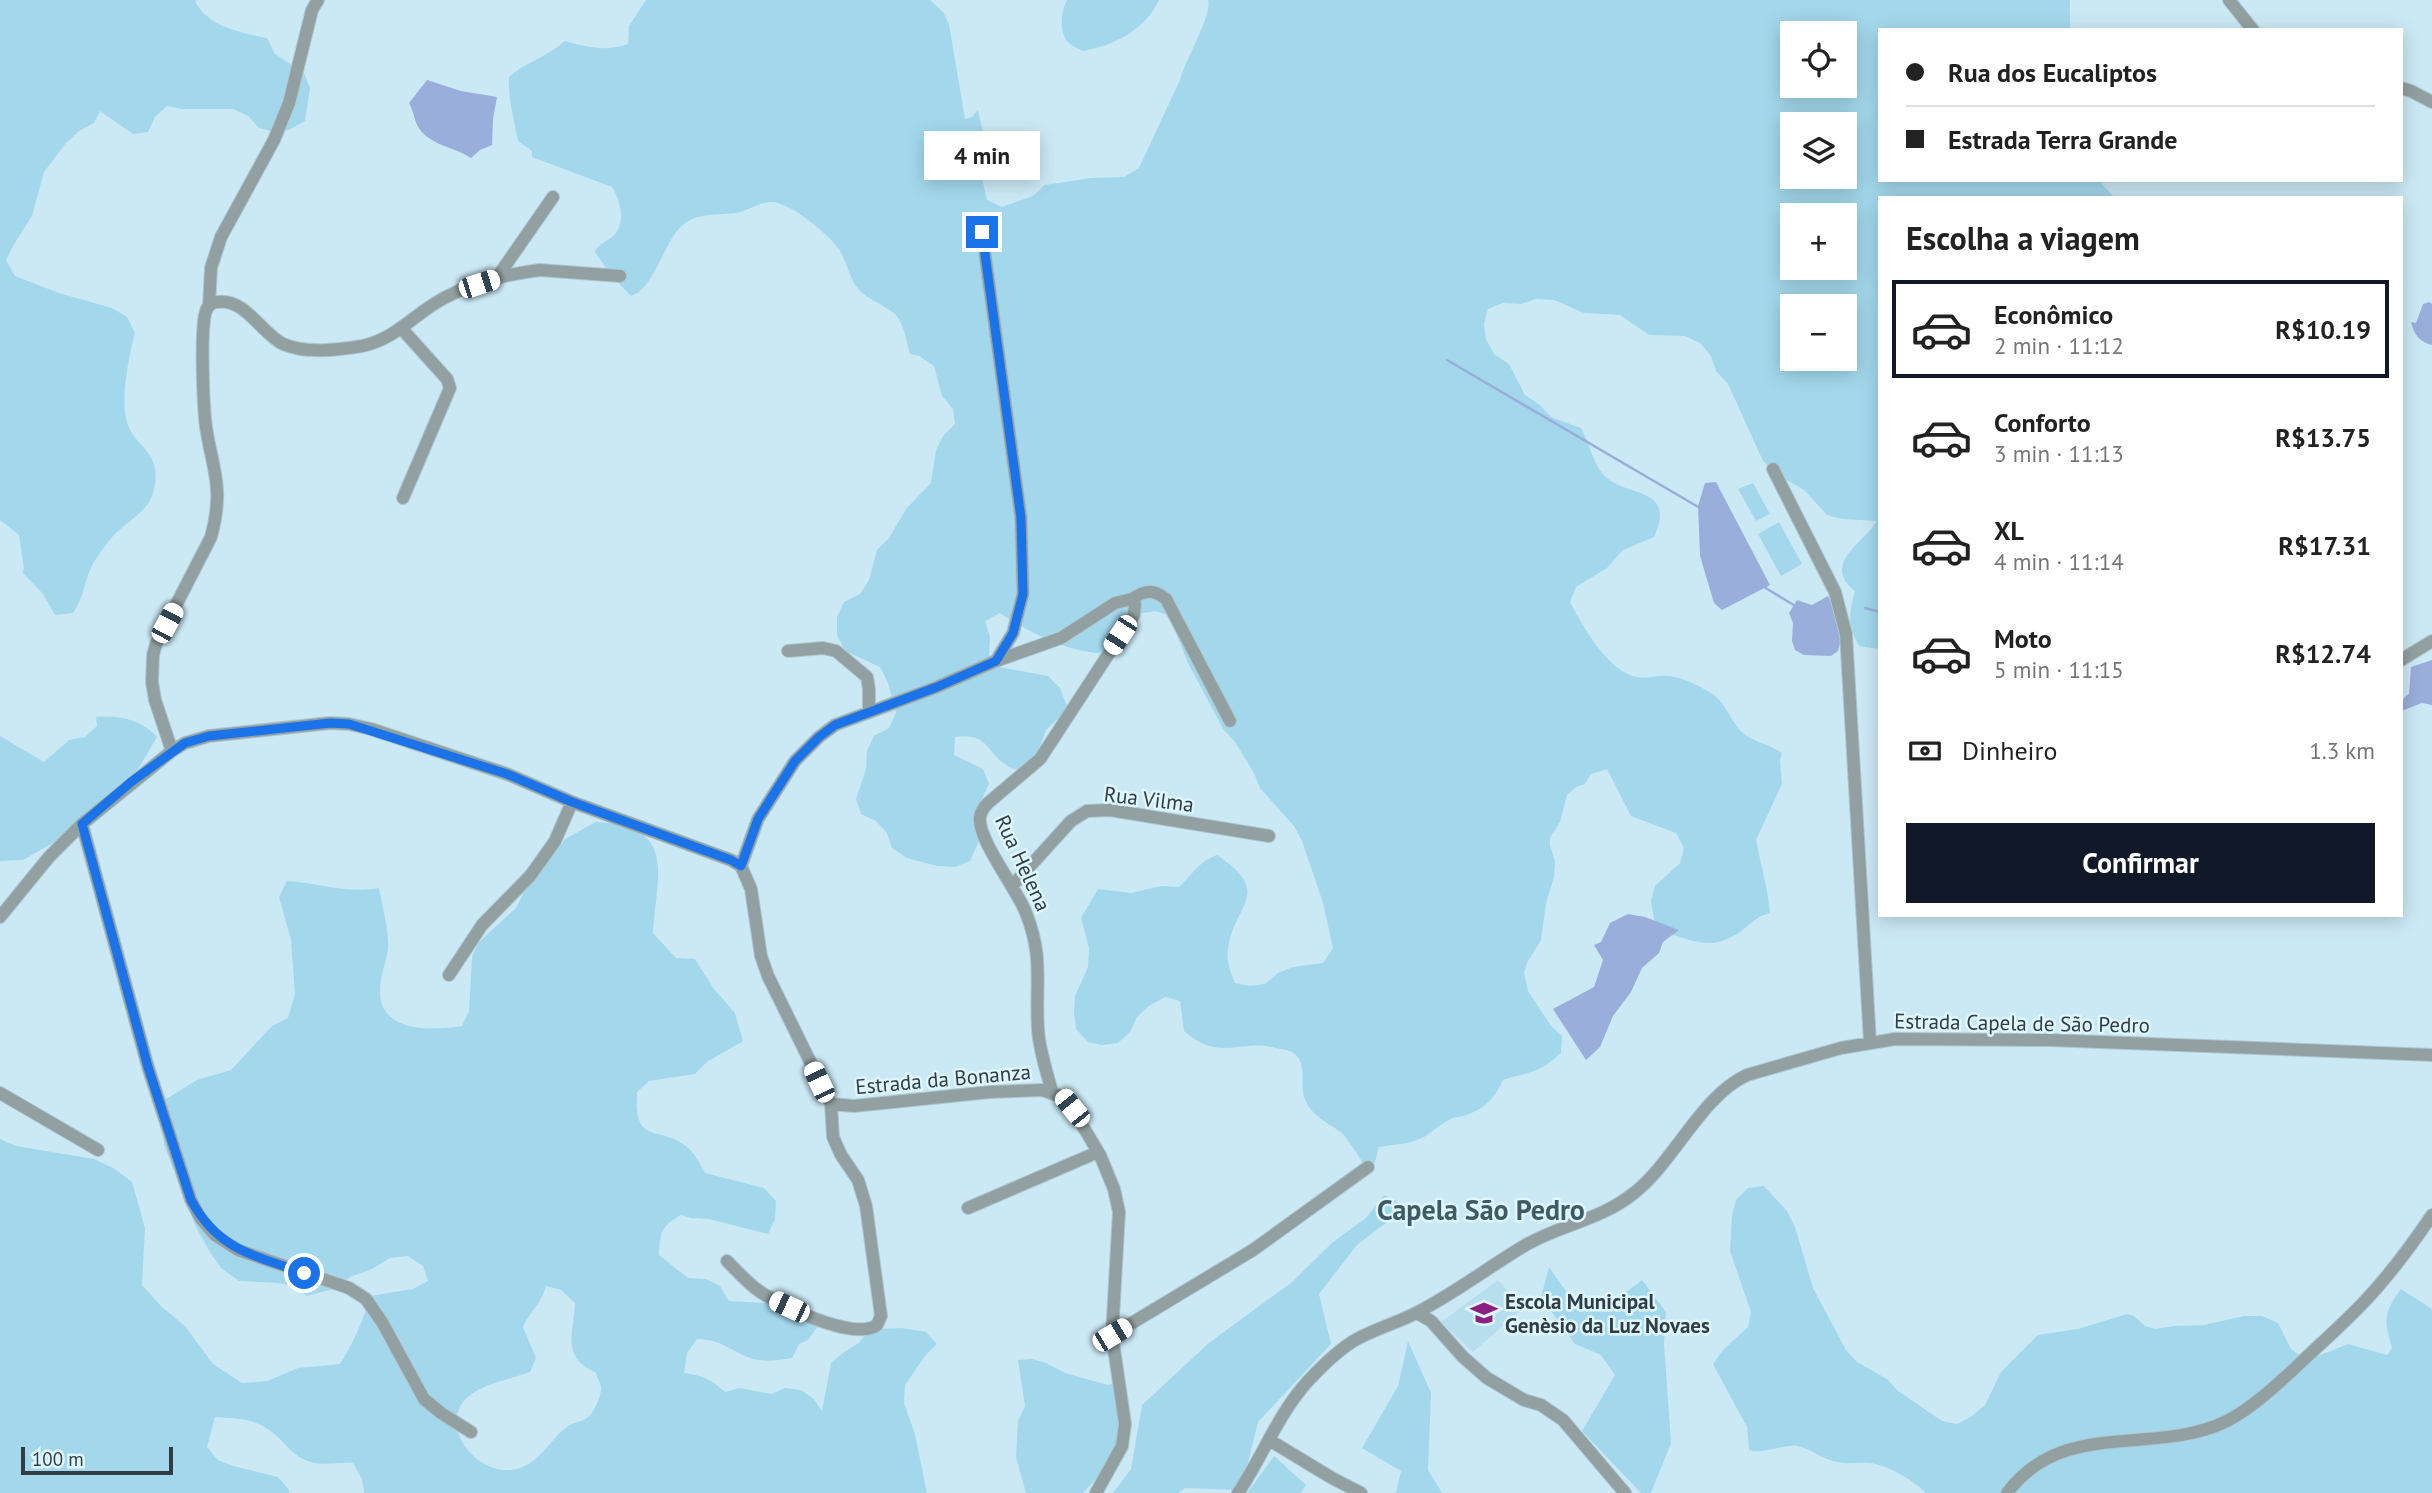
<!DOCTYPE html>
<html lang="pt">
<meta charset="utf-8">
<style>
:root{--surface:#fff;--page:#f6f6f6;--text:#222;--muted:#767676;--line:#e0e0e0;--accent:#111827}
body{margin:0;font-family:"PT Sans",sans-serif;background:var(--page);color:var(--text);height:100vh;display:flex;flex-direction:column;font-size:26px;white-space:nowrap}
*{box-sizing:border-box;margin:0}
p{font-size:23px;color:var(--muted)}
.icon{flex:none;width:38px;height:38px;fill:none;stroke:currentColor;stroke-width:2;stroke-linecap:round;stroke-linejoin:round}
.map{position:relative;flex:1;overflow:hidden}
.details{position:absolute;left:1878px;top:196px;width:525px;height:721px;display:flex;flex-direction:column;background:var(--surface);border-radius:0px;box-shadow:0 4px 18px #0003}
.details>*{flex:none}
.top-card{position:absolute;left:1878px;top:28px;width:525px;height:154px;border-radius:0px;box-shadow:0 4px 18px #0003;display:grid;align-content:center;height:154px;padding:0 28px;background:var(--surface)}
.fabs{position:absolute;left:1780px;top:21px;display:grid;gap:14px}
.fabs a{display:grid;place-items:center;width:77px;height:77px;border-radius:0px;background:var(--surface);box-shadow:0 4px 18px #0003;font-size:35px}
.scale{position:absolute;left:21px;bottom:18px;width:152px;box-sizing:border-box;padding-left:7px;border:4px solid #313d42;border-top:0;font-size:19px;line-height:24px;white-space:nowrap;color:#313d42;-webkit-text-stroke:5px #ddf6ff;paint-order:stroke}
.end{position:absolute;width:32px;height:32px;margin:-16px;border:9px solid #1a73e8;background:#fff;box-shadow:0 0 0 4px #fff}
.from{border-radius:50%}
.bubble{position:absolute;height:49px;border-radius:0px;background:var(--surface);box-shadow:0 4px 18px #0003;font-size:23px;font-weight:800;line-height:49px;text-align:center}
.car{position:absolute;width:21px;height:42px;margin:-21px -10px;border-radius:9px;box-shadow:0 0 5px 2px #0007;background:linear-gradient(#fff 24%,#345 0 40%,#fff 0 76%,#345 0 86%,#fff 0)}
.top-card b{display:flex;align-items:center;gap:24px;height:66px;font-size:26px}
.top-card b+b{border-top:2px solid var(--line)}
.top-card i{width:18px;height:18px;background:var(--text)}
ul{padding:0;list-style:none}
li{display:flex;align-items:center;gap:21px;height:98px;margin:0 14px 10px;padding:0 14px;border:4px solid transparent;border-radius:0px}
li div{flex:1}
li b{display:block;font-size:26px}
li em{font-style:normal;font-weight:800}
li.active{border-color:var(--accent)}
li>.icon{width:63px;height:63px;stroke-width:1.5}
h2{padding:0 28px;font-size:32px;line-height:84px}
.pay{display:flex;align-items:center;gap:18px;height:77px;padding:0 28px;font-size:26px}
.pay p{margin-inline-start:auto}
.action{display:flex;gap:14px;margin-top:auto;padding:14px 28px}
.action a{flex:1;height:80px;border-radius:0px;background:var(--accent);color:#fff;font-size:28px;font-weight:800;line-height:80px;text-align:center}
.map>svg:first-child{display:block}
.built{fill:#b7deed}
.green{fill:#a3d8ec;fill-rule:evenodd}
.water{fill:#9aaedb}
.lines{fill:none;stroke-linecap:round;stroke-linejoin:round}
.stream{stroke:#9aaedb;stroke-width:2.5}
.minor-casing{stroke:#acc7d1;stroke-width:14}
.minor{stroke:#92a0a1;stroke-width:12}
.route{stroke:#1a73e8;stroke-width:9}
.labels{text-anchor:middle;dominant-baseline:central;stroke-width:5;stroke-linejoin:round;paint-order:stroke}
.street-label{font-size:21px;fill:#313d42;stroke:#ddf6ff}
.poi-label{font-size:21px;font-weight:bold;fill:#313d42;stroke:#ddf6ff;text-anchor:start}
.district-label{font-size:28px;font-weight:bold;fill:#3f5a63;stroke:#ddf6ff}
</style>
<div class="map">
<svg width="2432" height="1493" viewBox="0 0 2432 1493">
<rect width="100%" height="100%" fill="#cbe9f5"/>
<path class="built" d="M 1498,1280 L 1523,1308 L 1473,1352 L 1441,1322 Z"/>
<path class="green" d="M 0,0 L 197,0 L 195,1 C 209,28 240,32 267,38 L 275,54 L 304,73 L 310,88 L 305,121 L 289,130 L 274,132 L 259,128 L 248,116 L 233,109 L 182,109 L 167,106 L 155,117 L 148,132 L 133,134 L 100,111 L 94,123 L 79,131 L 66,143 L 44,172 L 32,216 L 13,246 L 6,260 L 15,276 L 59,293 L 112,308 L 127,317 L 135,333 C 129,356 121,395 126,418 C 132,449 163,448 154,489 C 150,513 122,523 109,541 C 103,549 95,559 91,568 C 83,585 85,595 73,613 L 55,615 L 43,594 L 22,572 L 24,569 L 19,535 L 0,520 Z
M 646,0 L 930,0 L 943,12 L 949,24 L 965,119 L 972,117 L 978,110 L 984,137 L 980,170 L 987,200 L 1002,207 L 1033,196 L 1045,185 L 1091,178 L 1124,177 L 1139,168 L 1180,80 C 1185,60 1213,14 1208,0 L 2070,0 L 2070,30 L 1880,30 L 1880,180 L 2102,180 L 2102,184 L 2115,198 L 1880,198 L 1879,649 L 1859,646 C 1847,623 1849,615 1855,591 C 1820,564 1865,542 1877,521 L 1842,519 L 1827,515 L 1804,490 L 1775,473 L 1763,461 L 1728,384 L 1716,371 L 1711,356 L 1700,343 L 1685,336 L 1649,335 L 1620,315 L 1584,313 L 1554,300 L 1536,299 L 1521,304 L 1503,303 L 1488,309 L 1484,324 L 1486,339 L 1494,354 L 1509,364 L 1525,395 L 1540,405 L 1551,417 L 1581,428 C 1589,442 1592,460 1602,473 C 1623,499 1678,484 1654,537 L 1623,550 L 1607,568 L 1576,587 L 1570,602 C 1582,625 1608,672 1637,677 C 1648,679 1658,675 1669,676 C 1682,677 1698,685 1709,692 C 1726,701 1730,721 1743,733 C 1755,743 1769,744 1782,753 L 1780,760 L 1782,784 L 1756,840 L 1767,891 L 1770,913 C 1756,916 1748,927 1737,934 C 1704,954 1687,935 1656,931 L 1651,901 L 1655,886 L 1680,863 L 1684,848 L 1676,833 L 1631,816 L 1607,769 L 1591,774 L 1585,784 L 1576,787 L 1567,795 L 1560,822 L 1550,838 L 1550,845 L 1555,861 L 1554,877 L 1546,903 L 1541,940 L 1527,963 L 1524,973 L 1528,991 L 1551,1026 L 1562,1036 L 1561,1053 C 1540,1073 1529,1072 1503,1080 C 1496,1096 1486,1108 1469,1114 C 1463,1117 1455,1116 1449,1120 C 1439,1124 1431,1134 1422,1138 C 1409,1144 1393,1145 1379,1147 L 1375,1162 L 1367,1170 C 1365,1165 1346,1137 1343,1134 C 1328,1122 1311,1117 1304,1097 C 1299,1081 1309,1063 1292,1052 C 1288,1050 1281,1049 1276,1048 C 1238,1038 1221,1063 1184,1031 L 1180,1001 L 1165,997 L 1149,1006 L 1137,1017 L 1130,1032 L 1118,1043 L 1102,1045 L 1088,1042 L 1076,1029 L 1074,1014 L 1075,996 L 1088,967 L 1089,948 L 1081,918 L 1098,889 L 1131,893 L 1161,886 L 1179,887 C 1194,873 1198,862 1217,855 C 1275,894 1233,904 1228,950 C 1226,961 1231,973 1235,983 L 1250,986 L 1265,984 L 1278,973 L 1293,967 L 1323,963 L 1333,948 L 1323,903 L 1302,841 L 1294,826 L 1260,788 L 1254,773 L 1235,742 L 1223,729 L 1187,661 L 1169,615 L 1154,611 L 1139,614 L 1106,654 C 1067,652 1032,634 1000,613 L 985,621 L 990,637 L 989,655 L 1000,667 L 1048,676 L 1060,688 L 1068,709 L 1046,730 L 1035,759 L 1023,771 C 1017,769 1011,769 1006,765 C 985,750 987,732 955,737 L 954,755 L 983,769 L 989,784 L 982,799 L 983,832 L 970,861 L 955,867 L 937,866 L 907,858 L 892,848 L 887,833 L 876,821 L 861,814 L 856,799 L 866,769 L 867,751 L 874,736 L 889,728 L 896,713 L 888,683 L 880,667 L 845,651 L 837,635 L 837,617 L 844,602 L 860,594 L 869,580 L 877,550 L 889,538 L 906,509 L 931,483 L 936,450 L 943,436 L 955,424 L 953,409 L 942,396 L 934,366 L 919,356 L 910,354 C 906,339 904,320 891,311 C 880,303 868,299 859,290 C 850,280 847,263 840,251 C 830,235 791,203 772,202 C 759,202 748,211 736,213 C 720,215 697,213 684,224 C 664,239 655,289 631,296 L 610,274 L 595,252 C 599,242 608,242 615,234 C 626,220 620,200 612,187 L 532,157 L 532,151 L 518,141 C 514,119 508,99 509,77 C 526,62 547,57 565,41 C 587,47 605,52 628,44 L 629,26 ZM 1792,33 L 1844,33 L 1844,86 L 1792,86 ZM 1792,124 L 1844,124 L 1844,177 L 1792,177 ZM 1792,215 L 1844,215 L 1844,268 L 1792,268 ZM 1792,306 L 1844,306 L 1844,359 L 1792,359 Z
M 1067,0 L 1159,0 C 1145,30 1114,46 1082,51 C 1078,48 1070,45 1067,41 C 1059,30 1061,11 1067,0 Z
M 1753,483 L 1770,514 L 1756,521 L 1738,489 Z
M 1779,522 L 1802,564 L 1781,576 L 1758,534 Z
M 96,717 C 119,715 142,720 157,737 L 140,766 L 130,779 L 58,840 L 23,860 L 0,861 L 0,736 L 44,762 L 69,740 L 85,737 L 97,726 Z
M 596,822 C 679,826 656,876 653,933 L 676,958 L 695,959 L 714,989 L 735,1013 L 743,1041 L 707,1062 L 695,1074 L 649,1081 L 637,1092 C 634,1147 658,1124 686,1146 C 695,1153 700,1164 705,1173 L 764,1188 L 776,1201 L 775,1219 L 768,1234 L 709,1219 L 691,1218 L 681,1215 C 661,1226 660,1233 659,1255 L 688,1278 L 706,1279 L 720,1286 L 729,1301 L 765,1303 L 780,1300 L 815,1311 L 818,1326 L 808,1340 L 799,1344 L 792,1358 C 776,1361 758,1363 743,1355 C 724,1346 719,1340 697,1339 L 687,1353 L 684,1373 C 702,1375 712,1380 725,1392 L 740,1388 L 771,1394 L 785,1388 L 801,1390 L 814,1399 L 822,1411 L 831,1363 L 844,1352 L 859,1343 L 869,1329 L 902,1328 L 926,1332 L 937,1344 L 925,1356 L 905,1385 L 904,1403 L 915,1434 L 927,1493 L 364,1493 L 362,1479 L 353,1463 C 338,1462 319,1467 305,1460 C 294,1455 288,1447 280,1439 C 258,1418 243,1419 215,1417 L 207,1447 L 218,1460 L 233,1466 L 278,1477 L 289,1490 L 289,1493 L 0,1493 L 0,1139 L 16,1146 L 94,1159 L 115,1169 L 132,1182 L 145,1228 L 142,1285 L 162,1307 L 185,1326 L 213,1364 L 242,1383 L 267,1381 L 298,1368 L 340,1364 C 353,1343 364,1320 370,1296 L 413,1289 L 428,1281 L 423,1266 L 408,1256 L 390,1258 L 372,1269 L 350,1277 L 337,1288 L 307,1296 L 293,1286 L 278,1283 L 239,1281 L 221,1268 L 210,1252 L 196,1227 L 164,1145 L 162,1114 L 166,1099 L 197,1080 L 231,1070 L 272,1026 L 288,1018 L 295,994 L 291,940 L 279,897 L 287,881 C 320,883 346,894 379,888 C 382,906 389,929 388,947 C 387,962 380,975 380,990 C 379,1033 432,1031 462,1026 L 469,1011 L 472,957 L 478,943 L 516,908 L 523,894 L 542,864 L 555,853 L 565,839 ZM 546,1286 L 561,1290 L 575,1303 C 574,1334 560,1356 596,1373 C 597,1377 601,1384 601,1388 C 601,1397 594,1412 588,1417 C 582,1422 574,1422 568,1426 C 550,1439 542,1460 520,1468 C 482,1482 433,1426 469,1396 C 485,1383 511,1379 530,1372 L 536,1358 L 523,1327 C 530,1311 542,1303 546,1286 Z
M 1764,1186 L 1787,1211 L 1795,1227 L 1813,1288 L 1846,1350 L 1857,1362 L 1887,1379 L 1898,1391 L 1942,1421 L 1957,1424 L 1972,1416 L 1985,1405 L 2001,1372 L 2038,1335 L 2078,1329 L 2127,1314 L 2134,1316 L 2145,1326 L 2155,1329 L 2173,1326 L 2204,1325 L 2244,1316 L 2262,1316 L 2278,1323 L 2291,1349 L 2303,1358 L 2313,1358 L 2348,1344 L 2387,1355 L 2392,1348 C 2384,1320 2383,1313 2401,1289 L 2432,1309 L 2432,1493 L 1926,1493 C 1916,1482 1890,1467 1875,1464 C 1863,1461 1849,1465 1837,1462 C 1823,1460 1812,1449 1797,1446 C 1782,1444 1763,1455 1749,1450 L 1747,1427 L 1713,1364 L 1723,1350 L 1748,1327 L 1751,1312 L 1730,1251 L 1732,1215 L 1736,1200 L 1748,1188 Z
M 1384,1195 L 1407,1207 L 1357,1245 L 1319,1294 L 1331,1344 L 1258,1422 L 1248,1463 L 1234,1490 L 1185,1488 L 1178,1493 L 1113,1493 L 1131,1469 L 1142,1405 L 1210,1342 L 1291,1283 L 1333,1242 L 1366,1218 Z
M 1549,1267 L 1572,1300 L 1604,1309 L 1642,1280 L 1666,1312 L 1664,1343 L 1671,1443 L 1651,1493 L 1641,1493 L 1582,1431 L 1615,1375 L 1601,1355 L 1575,1344 L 1541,1297 Z
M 1408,1341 L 1431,1393 L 1428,1470 L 1442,1493 L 1396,1493 L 1401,1471 L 1362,1448 L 1398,1386 Z
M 1032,1359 L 1046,1363 L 1065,1373 L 1108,1385 L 1114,1383 L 1120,1402 L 1120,1453 L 1083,1493 L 1026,1493 L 1016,1457 L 1018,1421 L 1025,1406 L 1018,1360 Z
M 1274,1456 L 1306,1485 L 1301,1493 L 1247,1493 Z"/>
<path class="water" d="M 427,80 L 461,91 L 497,97 L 493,119 L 492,145 L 480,150 L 471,158 C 455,147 427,145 417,125 C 414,118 413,110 409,103 Z
M 2429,302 L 2432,304 L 2432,345 C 2419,342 2414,334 2411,322 L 2416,323 L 2423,304 Z
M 1716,482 L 1770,585 L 1722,610 L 1714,603 L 1700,556 L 1698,506 L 1705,483 Z
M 1828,596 L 1834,608 L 1841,639 L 1838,651 L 1831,656 L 1804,655 L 1795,650 L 1792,641 L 1793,623 L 1789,613 L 1797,600 L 1812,605 Z
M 2432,660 L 2432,705 L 2422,703 L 2401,711 C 2401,704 2402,698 2409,694 L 2411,667 Z
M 1628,914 L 1645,917 L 1679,930 L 1663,942 L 1659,953 L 1642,968 L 1631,992 L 1613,1016 L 1600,1047 L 1586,1060 L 1553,1009 L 1594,987 L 1603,960 L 1594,945 L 1601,942 L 1610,923 Z"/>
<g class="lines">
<path class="stream" d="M 1447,360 L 1700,508
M 1764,587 L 1797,607
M 1865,608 L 1880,612"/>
<defs>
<path id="minor" d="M 2229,0 L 2253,30
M 2401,88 L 2411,91 L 2432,102
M 496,279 L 553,197
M 209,305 L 211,268 L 221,237 L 274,140 L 289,103 L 312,10 L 318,0
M 402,329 L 447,379 L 450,388 L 403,498
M 1773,469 L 1835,592 L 1846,634 L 1870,1042
M 1132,599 C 1145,590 1153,589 1166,599 L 1230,721
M 788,651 L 823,648 L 836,651 L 867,677 L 869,689 L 869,712
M 2401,660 L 2432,641
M 996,661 L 1061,638 L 1115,603 L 1132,599 L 1135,604 L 1134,615 L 1040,759 L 988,803 C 984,807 981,811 980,817 C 977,839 1017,889 1026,913 C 1044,958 1035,984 1038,1029 C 1039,1050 1047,1072 1052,1092
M 172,751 L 155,700 L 152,682 L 153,655 L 156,644 L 211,537 C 215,522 218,506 217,490 C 216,470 210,452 207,433 C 203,413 200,327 206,311 C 208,305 212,302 218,302 C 245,298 262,334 283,344 C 306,354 338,350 362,346 C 396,339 414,314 444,298 C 472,283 508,274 540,270 L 620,276
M 82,824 L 148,1067 L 191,1200 L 201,1219 L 215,1235 L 238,1250 L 349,1288 L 366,1299 L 382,1322 L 424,1399 L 441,1413 L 471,1432
M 741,866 L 751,889 L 761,956 L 768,976 L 831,1104 L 854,1106 L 990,1092 L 1042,1090 L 1063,1097 L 1072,1108 L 1100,1155 L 1114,1189 L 1119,1212 L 1112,1335 L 1125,1424 L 1122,1446 L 1096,1493
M 741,866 L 758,819 L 795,761 L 819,737 L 835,725 L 937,687 L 996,661 L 1013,633 L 1023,594 L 1021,518 L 982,232
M 1012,886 L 1071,821 L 1087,811 L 1110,810 L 1269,836
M 0,917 L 49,857 L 82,824 L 172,751 L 185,743 L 209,736 L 330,723 L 349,724 L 371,729 L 507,774 L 572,802 L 731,860 L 741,866
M 449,975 L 482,925 L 530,876 L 543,858 L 555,841 L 572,802
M 0,1093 L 98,1150
M 968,1208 L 1098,1152
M 727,1261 C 736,1270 745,1280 755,1288 C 775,1304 855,1342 877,1325 L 881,1316 L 866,1206 L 858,1180 L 841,1155 L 833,1137 L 831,1104
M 1417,1313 L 1431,1321 L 1463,1357 L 1487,1378 L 1524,1400 L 1541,1405 L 1563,1420 L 1625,1493
M 1112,1335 L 1253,1250 L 1368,1167
M 1269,1440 L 1332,1478 L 1361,1493
M 1238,1493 C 1263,1456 1278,1414 1308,1381 C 1322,1366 1339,1349 1357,1339 C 1377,1328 1400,1322 1420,1311 C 1456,1292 1489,1267 1524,1246 C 1559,1225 1601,1220 1634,1193 C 1674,1162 1701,1096 1747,1075 L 1841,1048 L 1895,1039 L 2049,1040 L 2432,1055
M 2007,1493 C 2064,1417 2154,1457 2227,1421 C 2252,1408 2273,1388 2294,1369 C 2317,1347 2341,1326 2363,1303 C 2389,1276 2411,1246 2432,1215"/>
</defs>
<use href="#minor" class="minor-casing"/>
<use href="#minor" class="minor"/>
</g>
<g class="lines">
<path class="route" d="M 304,1273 C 254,1255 219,1251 191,1200 L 148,1067 L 82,824 L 131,782 L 185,743 L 209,736 L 330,723 L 349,724 L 507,774 L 572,802 L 731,860 L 741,866 L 758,819 L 795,761 L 819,737 L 835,725 L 937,687 L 996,661 L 1013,633 L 1023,594 L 1021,518 L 982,232"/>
</g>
<defs>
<symbol id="school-bare" viewBox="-9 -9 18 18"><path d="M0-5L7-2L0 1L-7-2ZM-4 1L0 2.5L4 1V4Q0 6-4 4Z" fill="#8c1f82" stroke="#ddf6ff" stroke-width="2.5" paint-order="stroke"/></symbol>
</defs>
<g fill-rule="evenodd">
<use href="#school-bare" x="1465" y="1294" width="38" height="38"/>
</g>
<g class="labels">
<g class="street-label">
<text transform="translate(1149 799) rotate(7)">Rua Vilma</text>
<text transform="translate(1023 863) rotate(65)">Rua Helena</text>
<text transform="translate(2022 1023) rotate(1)">Estrada Capela de São Pedro</text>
<text transform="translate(943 1079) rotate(-5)">Estrada da Bonanza</text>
</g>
<g class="poi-label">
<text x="1505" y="1301">Escola Municipal<tspan x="1505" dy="24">Genèsio da Luz Novaes</tspan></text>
</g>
<g class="district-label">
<text x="1481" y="1209">Capela São Pedro</text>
</g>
</g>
</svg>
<div class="fabs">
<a><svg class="icon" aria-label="locate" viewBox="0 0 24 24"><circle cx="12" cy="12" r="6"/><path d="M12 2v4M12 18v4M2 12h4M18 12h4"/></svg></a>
<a><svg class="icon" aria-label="layers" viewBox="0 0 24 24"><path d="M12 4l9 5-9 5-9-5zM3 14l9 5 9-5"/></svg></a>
<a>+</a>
<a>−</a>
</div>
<div class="scale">100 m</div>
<i class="end from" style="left:304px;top:1273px"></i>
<i class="end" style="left:982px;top:232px"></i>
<div class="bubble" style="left:924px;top:131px;width:116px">4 min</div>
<i class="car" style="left:479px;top:284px;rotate:72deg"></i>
<i class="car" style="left:167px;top:623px;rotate:28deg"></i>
<i class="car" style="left:1120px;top:635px;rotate:213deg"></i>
<i class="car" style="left:819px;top:1082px;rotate:335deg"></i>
<i class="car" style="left:1072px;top:1108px;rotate:321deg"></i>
<i class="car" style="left:789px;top:1307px;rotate:295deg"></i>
<i class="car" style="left:1112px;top:1335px;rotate:59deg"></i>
<div class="top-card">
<b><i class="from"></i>Rua dos Eucaliptos</b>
<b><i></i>Estrada Terra Grande</b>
</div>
<section class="details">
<h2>Escolha a viagem</h2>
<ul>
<li class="active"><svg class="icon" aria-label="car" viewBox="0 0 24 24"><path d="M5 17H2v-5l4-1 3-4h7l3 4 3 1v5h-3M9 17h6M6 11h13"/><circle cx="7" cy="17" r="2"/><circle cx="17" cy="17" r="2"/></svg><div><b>Econômico</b><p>2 min · 11:12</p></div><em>R$10.19</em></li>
<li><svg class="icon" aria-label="car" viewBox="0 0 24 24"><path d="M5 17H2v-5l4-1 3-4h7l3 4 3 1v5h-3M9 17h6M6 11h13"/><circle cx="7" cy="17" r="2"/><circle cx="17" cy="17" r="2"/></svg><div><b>Conforto</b><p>3 min · 11:13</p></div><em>R$13.75</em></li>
<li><svg class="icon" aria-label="car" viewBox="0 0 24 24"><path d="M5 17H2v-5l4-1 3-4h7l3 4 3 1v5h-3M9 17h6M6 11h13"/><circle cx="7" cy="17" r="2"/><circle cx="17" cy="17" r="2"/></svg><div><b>XL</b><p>4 min · 11:14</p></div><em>R$17.31</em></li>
<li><svg class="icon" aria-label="car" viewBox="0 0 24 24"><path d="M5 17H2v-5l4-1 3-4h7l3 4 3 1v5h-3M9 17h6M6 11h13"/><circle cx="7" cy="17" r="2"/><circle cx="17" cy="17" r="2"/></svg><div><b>Moto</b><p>5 min · 11:15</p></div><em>R$12.74</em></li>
</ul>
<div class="pay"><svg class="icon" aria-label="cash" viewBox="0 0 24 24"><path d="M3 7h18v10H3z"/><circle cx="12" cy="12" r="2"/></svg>Dinheiro<p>1.3 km</p></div>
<div class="action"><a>Confirmar</a></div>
</section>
</div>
